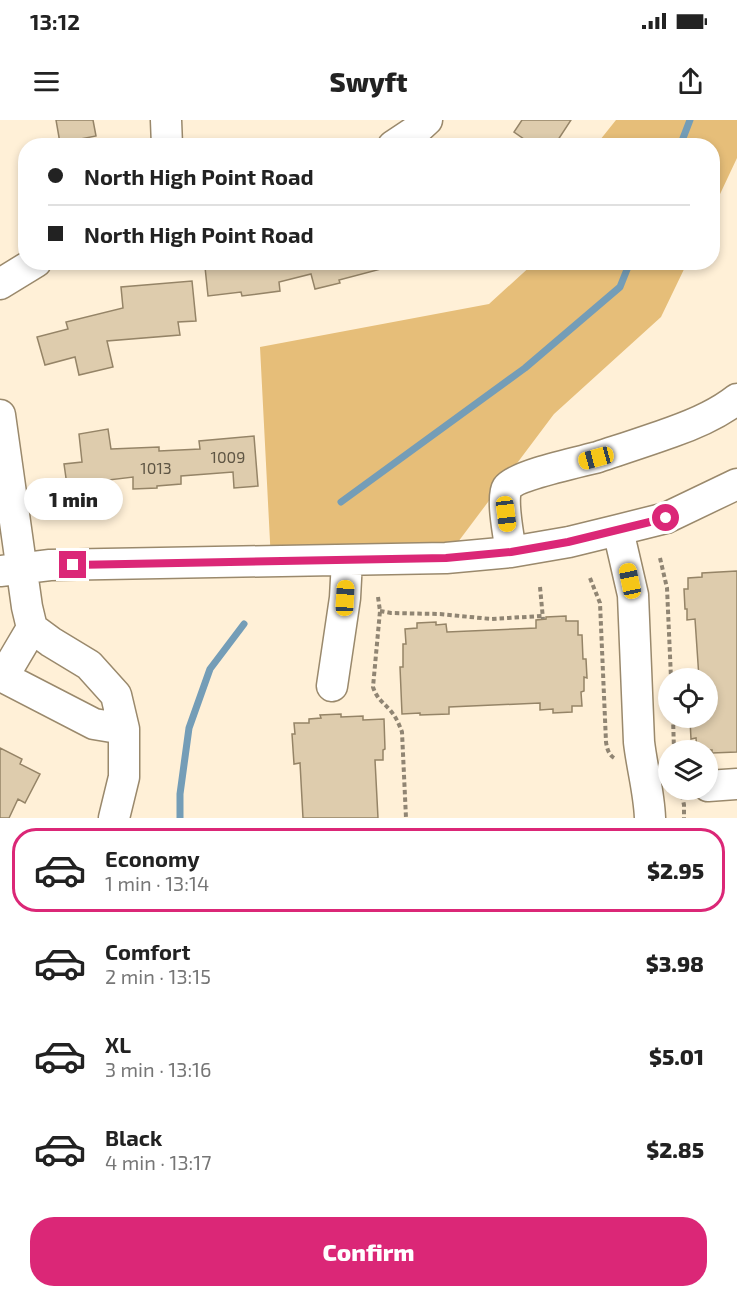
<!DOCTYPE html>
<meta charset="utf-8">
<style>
:root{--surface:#fff;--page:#f2f2f2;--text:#222;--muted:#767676;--line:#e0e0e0;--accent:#db2777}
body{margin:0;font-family:"Exo 2",sans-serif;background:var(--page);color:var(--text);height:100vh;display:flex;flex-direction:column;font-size:22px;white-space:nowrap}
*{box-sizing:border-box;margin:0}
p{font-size:20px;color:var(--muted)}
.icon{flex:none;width:33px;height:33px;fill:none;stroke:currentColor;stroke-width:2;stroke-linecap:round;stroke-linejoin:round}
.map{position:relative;height:698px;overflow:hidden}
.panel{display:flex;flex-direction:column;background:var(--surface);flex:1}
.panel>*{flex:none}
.banner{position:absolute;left:18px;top:18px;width:702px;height:132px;border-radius:24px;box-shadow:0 3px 9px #0003;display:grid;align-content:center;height:132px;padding:0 30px;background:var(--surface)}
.buttons{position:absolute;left:658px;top:548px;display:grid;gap:12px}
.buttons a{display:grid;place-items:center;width:60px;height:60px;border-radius:50%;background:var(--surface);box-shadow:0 3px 9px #0003;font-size:30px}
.end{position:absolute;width:27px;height:27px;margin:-14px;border:8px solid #db2777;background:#fff;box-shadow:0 0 0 3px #fff}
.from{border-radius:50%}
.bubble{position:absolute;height:42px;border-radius:21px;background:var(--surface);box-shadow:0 3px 9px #0003;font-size:20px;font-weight:800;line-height:42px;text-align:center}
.car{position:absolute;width:18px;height:36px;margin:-18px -9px;border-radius:8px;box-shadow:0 0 4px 2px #0007;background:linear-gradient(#f5c518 24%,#345 0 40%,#f5c518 0 76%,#345 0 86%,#f5c518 0)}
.banner b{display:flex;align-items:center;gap:21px;height:57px;font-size:22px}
.banner b+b{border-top:2px solid var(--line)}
.banner i{width:15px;height:15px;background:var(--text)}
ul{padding:10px 0 0;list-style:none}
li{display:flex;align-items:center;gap:18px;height:84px;margin:0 12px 9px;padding:0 18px;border:3px solid transparent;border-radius:24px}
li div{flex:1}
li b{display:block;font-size:22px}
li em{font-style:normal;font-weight:800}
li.on{border-color:var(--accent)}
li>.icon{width:54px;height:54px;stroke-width:1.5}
.action{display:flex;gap:12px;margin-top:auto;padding:12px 30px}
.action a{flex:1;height:69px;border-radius:24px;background:var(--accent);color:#fff;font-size:24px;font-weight:800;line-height:69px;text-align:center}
.status{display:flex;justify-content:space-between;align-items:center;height:42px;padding:0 30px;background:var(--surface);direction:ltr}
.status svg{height:16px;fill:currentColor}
header{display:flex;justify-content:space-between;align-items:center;height:78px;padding:0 30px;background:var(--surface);font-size:27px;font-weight:800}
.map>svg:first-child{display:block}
.green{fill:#e6be79}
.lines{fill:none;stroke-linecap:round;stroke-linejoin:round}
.stream{stroke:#749db7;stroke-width:7}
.building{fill:#deccad;stroke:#958467;stroke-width:1.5}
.minor-casing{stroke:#9a896c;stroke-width:33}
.path{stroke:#908573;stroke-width:4;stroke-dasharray:4.5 3;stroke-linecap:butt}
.minor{stroke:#fff;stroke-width:30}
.route{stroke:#db2777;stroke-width:8}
.labels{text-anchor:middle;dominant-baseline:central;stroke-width:4.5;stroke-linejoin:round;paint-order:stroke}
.number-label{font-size:16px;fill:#5e5544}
</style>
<div class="status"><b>13:12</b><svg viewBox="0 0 49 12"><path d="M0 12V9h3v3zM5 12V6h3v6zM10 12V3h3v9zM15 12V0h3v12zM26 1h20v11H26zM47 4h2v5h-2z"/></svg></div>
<header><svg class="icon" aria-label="menu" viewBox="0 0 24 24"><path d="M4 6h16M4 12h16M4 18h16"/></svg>Swyft<svg class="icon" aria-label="share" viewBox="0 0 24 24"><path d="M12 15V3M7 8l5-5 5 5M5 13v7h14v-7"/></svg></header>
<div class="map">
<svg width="737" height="698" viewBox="0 0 737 698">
<rect width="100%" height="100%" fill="#fff0d7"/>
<path class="green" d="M 616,0 L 737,0 L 737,38 L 713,89 L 712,26 L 596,25 Z
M 534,143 L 687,143 L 661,197 L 554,294 L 446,438 L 271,441 L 260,227 L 489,184 Z"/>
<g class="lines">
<path class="stream" d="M 680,26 L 690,0
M 341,382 L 525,248 L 620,167 L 630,142
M 180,698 L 180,674 L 189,608 L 210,549 L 244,504"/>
</g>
<path class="building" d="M 56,0 L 93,0 L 96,16 L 60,23 Z
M 522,0 L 571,0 L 554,26 L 534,26 L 514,12 Z
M 239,142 L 381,142 L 381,149 L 339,160 L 340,163 L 315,169 L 311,154 L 279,162 L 280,171 L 242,176 L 241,172 L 208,176 L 205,147 L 239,144 Z
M 192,161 L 196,201 L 178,202 L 180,215 L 107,221 L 113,247 L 79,255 L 75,237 L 45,245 L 37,217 L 68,209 L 66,202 L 123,188 L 121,167 Z
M 108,309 L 111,329 L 159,327 L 159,331 L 200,329 L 199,321 L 254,316 L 258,366 L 234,368 L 233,352 L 181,356 L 181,364 L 157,366 L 157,368 L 133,369 L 133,357 L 67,365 L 64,344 L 82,342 L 79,314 Z
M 737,451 L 737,632 L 712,633 L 712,630 L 697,630 L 696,618 L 691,619 L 690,600 L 692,600 L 692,597 L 708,597 L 708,558 L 699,558 L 695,499 L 687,500 L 687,489 L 685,489 L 684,469 L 688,469 L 688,458 L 702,457 L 702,453 Z
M 566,496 L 566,501 L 578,501 L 578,515 L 582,515 L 583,539 L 586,539 L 587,558 L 584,557 L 584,571 L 581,572 L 582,586 L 572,586 L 572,592 L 553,593 L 553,589 L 540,590 L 540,583 L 449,587 L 449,594 L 420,595 L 420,593 L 402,594 L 400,547 L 403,547 L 403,524 L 406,524 L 405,509 L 417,508 L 417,503 L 436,502 L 436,505 L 446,504 L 447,512 L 536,508 L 536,500 L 546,499 L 546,497 Z
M 341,594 L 341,597 L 363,596 L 363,600 L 384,599 L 385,629 L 383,630 L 383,640 L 375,640 L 378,698 L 303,698 L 300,643 L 294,644 L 292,614 L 295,614 L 294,603 L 309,603 L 309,599 L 321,598 L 320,595 Z
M 0,628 L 22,639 L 20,644 L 40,654 L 25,683 L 18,679 L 9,698 L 0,698 Z"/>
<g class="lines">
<defs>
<path id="minor" d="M 166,0 L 167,26
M 393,26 L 414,12 L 427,0
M 0,164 L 36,142
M 0,295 L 27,487 L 32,508 L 51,522 L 89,545 L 116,575 L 124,609 L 124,657 L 114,698
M 618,410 L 633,475 L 639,622 C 642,648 649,672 650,698
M 511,432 C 509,419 501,377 507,368 C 516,355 580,342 598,337 C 622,329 647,321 672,312 C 695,304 718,294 737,279
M 0,451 L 50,445 L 446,438 L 511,432 L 569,422 L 618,410 L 666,398 L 737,364
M 32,508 L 3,557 L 94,604 L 124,609
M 332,566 L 345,478 L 347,440
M 708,666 L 737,664"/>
</defs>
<use href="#minor" class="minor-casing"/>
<path class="path" d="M 660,438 L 667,468 L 671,558
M 590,458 L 600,483 L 606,622 C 607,629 609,636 616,639
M 540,467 L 543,499
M 378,477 L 380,491 L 373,567 C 377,579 382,581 390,590 C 396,597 399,604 402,612 L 406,698
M 380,491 L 391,493 L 440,494 L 491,499 L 542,496
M 673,597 L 674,630
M 682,675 L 684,685 L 684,698"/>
<use href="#minor" class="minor"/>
</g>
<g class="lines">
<path class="route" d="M 73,445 L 446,438 L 511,432 L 568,422 L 666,398"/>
</g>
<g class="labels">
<g class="number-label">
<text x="228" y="336">1009</text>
<text x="156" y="347">1013</text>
</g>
</g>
</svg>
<div class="buttons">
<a><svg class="icon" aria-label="locate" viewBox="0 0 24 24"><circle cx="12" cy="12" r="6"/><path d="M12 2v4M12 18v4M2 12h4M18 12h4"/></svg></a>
<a><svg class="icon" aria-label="layers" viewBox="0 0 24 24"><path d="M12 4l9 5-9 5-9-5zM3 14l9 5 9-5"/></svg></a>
</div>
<i class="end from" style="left:666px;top:398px"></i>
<i class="end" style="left:73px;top:445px"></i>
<div class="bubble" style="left:24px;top:358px;width:99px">1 min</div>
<i class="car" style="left:596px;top:338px;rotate:255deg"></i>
<i class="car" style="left:506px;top:394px;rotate:173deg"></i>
<i class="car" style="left:630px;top:461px;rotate:348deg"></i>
<i class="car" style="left:345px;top:478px;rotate:3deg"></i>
<div class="banner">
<b><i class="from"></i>North High Point Road</b>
<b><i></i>North High Point Road</b>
</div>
</div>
<section class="panel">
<ul>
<li class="on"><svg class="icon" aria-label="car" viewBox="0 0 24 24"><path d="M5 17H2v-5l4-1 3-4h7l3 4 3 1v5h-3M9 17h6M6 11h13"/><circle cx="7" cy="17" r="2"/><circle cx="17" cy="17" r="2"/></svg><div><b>Economy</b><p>1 min · 13:14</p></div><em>$2.95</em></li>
<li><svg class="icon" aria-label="car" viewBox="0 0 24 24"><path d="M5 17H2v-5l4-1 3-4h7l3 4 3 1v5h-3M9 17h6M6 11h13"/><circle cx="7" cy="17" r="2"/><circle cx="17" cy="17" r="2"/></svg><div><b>Comfort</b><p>2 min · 13:15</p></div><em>$3.98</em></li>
<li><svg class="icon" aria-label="car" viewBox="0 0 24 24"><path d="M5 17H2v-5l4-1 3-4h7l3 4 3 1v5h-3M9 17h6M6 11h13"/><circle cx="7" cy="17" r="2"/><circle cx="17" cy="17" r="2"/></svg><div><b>XL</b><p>3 min · 13:16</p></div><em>$5.01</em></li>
<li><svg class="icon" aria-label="car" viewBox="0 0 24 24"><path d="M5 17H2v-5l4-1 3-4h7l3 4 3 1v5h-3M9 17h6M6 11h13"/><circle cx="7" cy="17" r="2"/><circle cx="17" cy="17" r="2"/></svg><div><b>Black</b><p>4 min · 13:17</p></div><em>$2.85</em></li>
</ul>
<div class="action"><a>Confirm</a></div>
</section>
